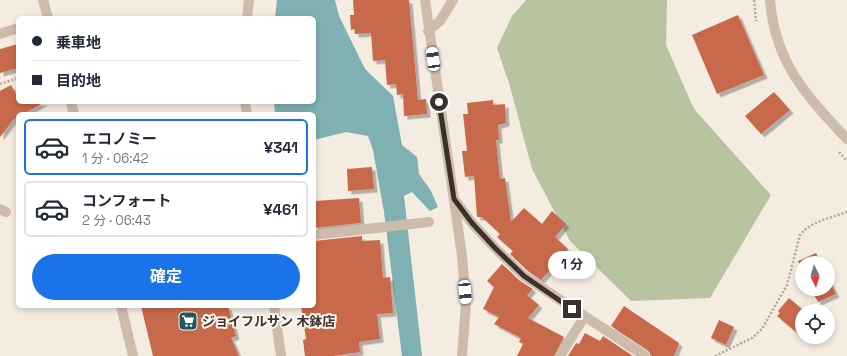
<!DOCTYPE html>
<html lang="ja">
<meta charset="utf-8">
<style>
:root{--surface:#fff;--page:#f2f2f3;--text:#1f2937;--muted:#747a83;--line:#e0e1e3;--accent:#1a73e8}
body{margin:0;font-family:"Space Grotesk","Noto Sans JP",sans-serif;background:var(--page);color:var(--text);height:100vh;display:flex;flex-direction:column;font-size:15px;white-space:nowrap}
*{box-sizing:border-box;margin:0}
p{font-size:13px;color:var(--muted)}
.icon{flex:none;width:22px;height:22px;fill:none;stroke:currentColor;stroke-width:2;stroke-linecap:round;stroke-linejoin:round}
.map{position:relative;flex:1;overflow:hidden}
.drawer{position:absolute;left:16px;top:112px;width:300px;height:196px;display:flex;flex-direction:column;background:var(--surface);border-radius:6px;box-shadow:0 2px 6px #0003}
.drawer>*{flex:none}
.guide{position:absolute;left:16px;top:16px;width:300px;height:88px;border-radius:6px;box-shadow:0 2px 6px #0003;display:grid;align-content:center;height:88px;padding:0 16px;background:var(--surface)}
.needle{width:26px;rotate:175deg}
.fabs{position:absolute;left:795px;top:256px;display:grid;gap:8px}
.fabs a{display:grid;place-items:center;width:40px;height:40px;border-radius:50%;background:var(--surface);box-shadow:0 2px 6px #0003;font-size:20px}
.end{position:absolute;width:18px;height:18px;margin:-9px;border:5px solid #3b302b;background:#fff;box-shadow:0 0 0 2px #fff}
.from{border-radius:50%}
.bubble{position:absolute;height:28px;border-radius:14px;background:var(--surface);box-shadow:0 2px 6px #0003;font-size:13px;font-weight:700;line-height:28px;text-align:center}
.car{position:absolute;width:12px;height:24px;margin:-12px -6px;border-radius:5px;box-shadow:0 0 3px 1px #0007;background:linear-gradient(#fff 24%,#345 0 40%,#fff 0 76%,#345 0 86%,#fff 0)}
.guide b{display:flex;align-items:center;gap:14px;height:38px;font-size:15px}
.guide b+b{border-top:1px solid var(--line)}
.guide i{width:10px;height:10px;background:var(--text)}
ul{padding:7px 0 0;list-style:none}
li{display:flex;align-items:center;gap:12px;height:56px;margin:0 8px 6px;padding:0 8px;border:2px solid var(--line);border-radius:6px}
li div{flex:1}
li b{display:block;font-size:15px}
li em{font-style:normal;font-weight:700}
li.current{border-color:var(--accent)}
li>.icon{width:36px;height:36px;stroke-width:1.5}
.action{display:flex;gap:8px;margin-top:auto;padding:8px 16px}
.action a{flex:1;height:46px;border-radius:24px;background:var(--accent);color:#fff;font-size:16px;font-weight:700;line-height:46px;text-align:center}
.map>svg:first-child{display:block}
.green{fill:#b8c4a0}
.water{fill:#7fb0b2}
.building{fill:#c8694b;filter:url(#shadow)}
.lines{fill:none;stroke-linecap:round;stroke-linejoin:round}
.path{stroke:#b9a596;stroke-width:2.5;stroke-dasharray:2 2;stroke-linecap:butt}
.minor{stroke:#cdbbac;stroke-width:10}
.tertiary{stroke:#cdbbac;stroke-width:10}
.route{stroke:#3b302b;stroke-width:5}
.labels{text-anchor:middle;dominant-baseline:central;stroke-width:4;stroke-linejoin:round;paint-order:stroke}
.poi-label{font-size:13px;font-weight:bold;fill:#3b302b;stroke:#fbf5ee;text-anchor:start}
</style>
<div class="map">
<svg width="847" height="356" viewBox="0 0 847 356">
<defs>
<filter id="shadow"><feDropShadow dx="3.5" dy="3.5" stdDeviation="0" flood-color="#0004"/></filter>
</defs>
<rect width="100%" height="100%" fill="#f4ebe1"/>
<path class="green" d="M 526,0 L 667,0 L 666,45 L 694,109 L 771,195 L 710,298 L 631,301 L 570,241 L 532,169 L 509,83 L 497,48 L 512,16 Z"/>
<path class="water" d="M 277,0 L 335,0 L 339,16 L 365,69 L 393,96 L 402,145 L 417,157 L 419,174 L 431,191 L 438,207 L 430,211 L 412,192 L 404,196 L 422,356 L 402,356 L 384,212 L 373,150 L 368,136 L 346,132 L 314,140 L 314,114 L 275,114 L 274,102 L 314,102 L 314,18 L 275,18 Z"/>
<path class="building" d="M 353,0 L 409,0 L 418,100 L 426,99 L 427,114 L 404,116 L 403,94 L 397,95 L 396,84 L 387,85 L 385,60 L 373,61 L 371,33 L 355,34 L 355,29 L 351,30 L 350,15 L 354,15 Z
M 738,15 L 764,75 L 717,94 L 692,35 Z
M 18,44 L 18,68 L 0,73 L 0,49 Z
M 11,85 L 18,98 L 18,102 L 45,102 L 23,114 L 18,114 L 18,117 L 14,119 L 0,137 L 0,91 Z
M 774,92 L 790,110 L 761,134 L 745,116 Z
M 493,100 L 493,105 L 505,104 L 506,123 L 498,125 L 499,140 L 496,140 L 500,179 L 505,178 L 511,222 L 524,208 L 542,224 L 552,211 L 566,224 L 555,237 L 568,249 L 541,280 L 528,271 L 510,254 L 513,251 L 497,237 L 500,234 L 482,217 L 477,217 L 474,176 L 465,177 L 462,151 L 467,151 L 463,114 L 468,114 L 467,103 Z
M 372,167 L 374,189 L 348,191 L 347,169 Z
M 359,198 L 361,223 L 314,228 L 314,201 Z
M 362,236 L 362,241 L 380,240 L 383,278 L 390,277 L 393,313 L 377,314 L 380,339 L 359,342 L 360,352 L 333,356 L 305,356 L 303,340 L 306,339 L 301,306 L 314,306 L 314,241 Z
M 816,253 L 821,263 L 802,263 L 802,269 L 798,261 Z
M 502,264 L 520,281 L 533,289 L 527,295 L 539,305 L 528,318 L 564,337 L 554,356 L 517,356 L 523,344 L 519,342 L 521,338 L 494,324 L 499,317 L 483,309 L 494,287 L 487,281 Z
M 828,278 L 836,294 L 818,302 L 811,289 L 828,289 Z
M 789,298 L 802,309 L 802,337 L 777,316 L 780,313 L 778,311 Z
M 141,306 L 228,306 L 236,336 L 231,338 L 239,356 L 153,356 Z
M 624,306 L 679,343 L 674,356 L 651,356 L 649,351 L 611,326 Z
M 719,320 L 734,327 L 726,345 L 711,338 Z
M 585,333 L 600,341 L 603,336 L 633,356 L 568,356 L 576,343 L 579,344 Z"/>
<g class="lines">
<path class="path" d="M 754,0 L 756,21
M 0,84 L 18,78
M 839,152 L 847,161
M 715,356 L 752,338 L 762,329 L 787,285 L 800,235 C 811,221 831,218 847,212"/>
<path class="minor" d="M 428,31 L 440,21 L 453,0
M 0,34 L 18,28
M 454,199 L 472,223 L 495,248 L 524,276 L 645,356
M 0,209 L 6,212
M 314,235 L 429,222
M 560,356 L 584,317"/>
<path class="tertiary" d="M 43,0 L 48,18
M 425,0 L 462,256 L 466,304 L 462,356
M 770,0 C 775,63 806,95 847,139
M 247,18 L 249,0
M 71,102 L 74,114
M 245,102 L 247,114
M 121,306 L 133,356
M 274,306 L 281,356"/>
</g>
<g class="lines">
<path class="route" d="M 439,102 L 454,199 L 472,223 L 495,248 L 524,276 L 572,309"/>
</g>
<defs>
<symbol id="supermarket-square" viewBox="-11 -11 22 22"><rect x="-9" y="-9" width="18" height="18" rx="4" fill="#1f5a5e" stroke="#fbf5ee"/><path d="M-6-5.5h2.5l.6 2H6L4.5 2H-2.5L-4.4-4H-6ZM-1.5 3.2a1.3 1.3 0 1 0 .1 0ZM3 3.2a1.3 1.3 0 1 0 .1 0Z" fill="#fff"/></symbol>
</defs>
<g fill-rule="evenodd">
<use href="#supermarket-square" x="177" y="310" width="22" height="22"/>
</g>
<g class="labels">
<g class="poi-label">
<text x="202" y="321">ジョイフルサン 木鉢店</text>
</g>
</g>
</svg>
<div class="fabs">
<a><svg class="needle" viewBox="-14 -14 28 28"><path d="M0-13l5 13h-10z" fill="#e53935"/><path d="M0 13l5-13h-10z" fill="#747a83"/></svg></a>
<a><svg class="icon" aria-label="locate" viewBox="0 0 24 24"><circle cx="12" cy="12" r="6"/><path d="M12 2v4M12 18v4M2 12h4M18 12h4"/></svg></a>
</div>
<i class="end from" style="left:439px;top:102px"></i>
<i class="end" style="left:572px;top:309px"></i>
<div class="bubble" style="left:548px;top:251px;width:48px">1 分</div>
<i class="car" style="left:433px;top:59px;rotate:352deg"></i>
<i class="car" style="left:465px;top:292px;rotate:175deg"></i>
<div class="guide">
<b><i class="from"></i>乗車地</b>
<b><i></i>目的地</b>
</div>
<section class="drawer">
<ul>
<li class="current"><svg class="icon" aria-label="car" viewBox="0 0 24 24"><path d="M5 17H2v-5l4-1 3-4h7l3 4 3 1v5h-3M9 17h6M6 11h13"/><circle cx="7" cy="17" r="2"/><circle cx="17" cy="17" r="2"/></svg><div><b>エコノミー</b><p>1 分 · 06:42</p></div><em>¥341</em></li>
<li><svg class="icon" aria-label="car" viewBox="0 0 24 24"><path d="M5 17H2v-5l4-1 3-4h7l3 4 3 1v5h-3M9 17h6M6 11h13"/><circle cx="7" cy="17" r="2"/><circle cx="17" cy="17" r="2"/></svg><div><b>コンフォート</b><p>2 分 · 06:43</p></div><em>¥461</em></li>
</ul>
<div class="action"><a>確定</a></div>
</section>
</div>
